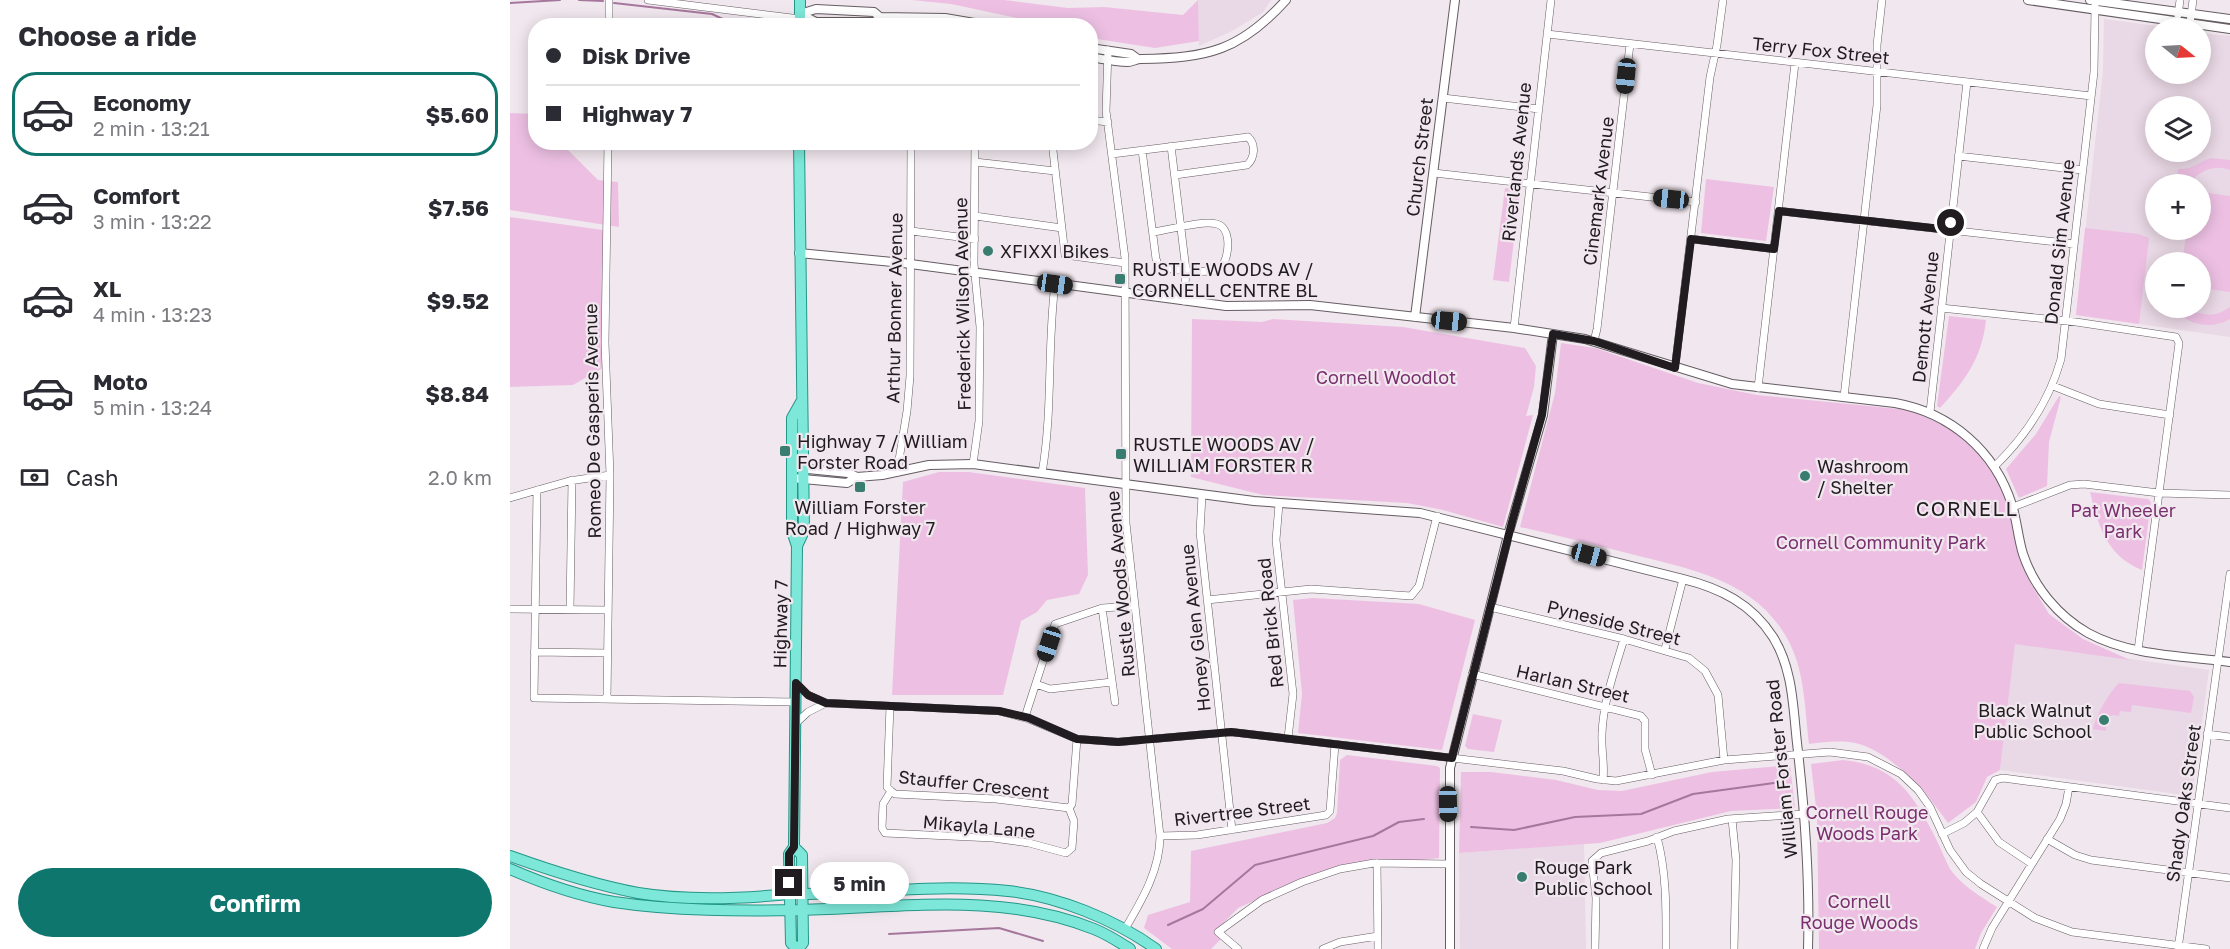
<!DOCTYPE html>
<meta charset="utf-8">
<style>
:root{--surface:#fff;--page:#f2f2f3;--text:#2b2b33;--muted:#7c7c81;--line:#e1e1e2;--accent:#0f766e}
body{margin:0;font-family:"Golos Text",sans-serif;background:var(--page);color:var(--text);height:100vh;display:flex;flex-direction:column;font-size:22px;white-space:nowrap}
*{box-sizing:border-box;margin:0}
p{font-size:20px;color:var(--muted)}
.icon{flex:none;width:33px;height:33px;fill:none;stroke:currentColor;stroke-width:2;stroke-linecap:round;stroke-linejoin:round}
.map{position:relative;flex:1;overflow:hidden}
.panel{display:flex;flex-direction:column;background:var(--surface);width:510px}
.panel>*{flex:none}
.hud{position:absolute;left:18px;top:18px;width:570px;height:132px;border-radius:24px;box-shadow:0 3px 15px #0003;display:grid;align-content:center;height:132px;padding:0 18px;background:var(--surface)}
.needle{width:39px;rotate:108deg}
.tools{position:absolute;left:1635px;top:18px;display:grid;gap:12px}
.tools a{display:grid;place-items:center;width:66px;height:66px;border-radius:50%;background:var(--surface);box-shadow:0 3px 15px #0003;font-size:30px}
.end{position:absolute;width:27px;height:27px;margin:-14px;border:8px solid #201c1f;background:#fff;box-shadow:0 0 0 3px #fff}
.from{border-radius:50%}
.bubble{position:absolute;height:42px;border-radius:21px;background:var(--surface);box-shadow:0 3px 15px #0003;font-size:20px;font-weight:700;line-height:42px;text-align:center}
.car{position:absolute;width:18px;height:36px;margin:-18px -9px;border-radius:8px;box-shadow:0 0 4px 2px #0007;background:linear-gradient(#222 24%,#8ab4d8 0 40%,#222 0 76%,#8ab4d8 0 86%,#222 0)}
.hud b{display:flex;align-items:center;gap:21px;height:57px;font-size:22px}
.hud b+b{border-top:2px solid var(--line)}
.hud i{width:15px;height:15px;background:var(--text)}
ul{padding:0;list-style:none}
li{display:flex;align-items:center;gap:18px;height:84px;margin:0 12px 9px;padding:0 6px;border:3px solid transparent;border-radius:24px}
li div{flex:1}
li b{display:block;font-size:22px}
li em{font-style:normal;font-weight:700}
li.selected{border-color:var(--accent)}
li>.icon{width:54px;height:54px;stroke-width:1.5}
h2{padding:0 18px;font-size:27px;line-height:72px}
.pay{display:flex;align-items:center;gap:15px;height:66px;padding:0 18px;font-size:22px}
.pay p{margin-inline-start:auto}
.button{display:flex;gap:12px;margin-top:auto;padding:12px 18px}
.button a{flex:1;height:69px;border-radius:36px;background:var(--accent);color:#fff;font-size:24px;font-weight:700;line-height:69px;text-align:center}
main{display:flex;flex:1;min-height:0}
.map>svg:first-child{display:block}
.built{fill:#e9d8e5;fill-rule:evenodd}
.green{fill:#edc0e3}
.lines{fill:none;stroke-linecap:round;stroke-linejoin:round}
.stream{stroke:#a6779c;stroke-width:2}
.minor-casing{stroke:#655d63;stroke-width:8}
.tertiary-casing{stroke:#655d63;stroke-width:10}
.primary-casing{stroke:#249788;stroke-width:12}
.minor{stroke:#fff;stroke-width:7}
.tertiary{stroke:#fff;stroke-width:8}
.primary{stroke:#7de8d9;stroke-width:10}
.route{stroke:#201c1f;stroke-width:8}
.poi-dot{fill:#397d71;stroke:#f1e7ee;stroke-width:2}
.labels{text-anchor:middle;dominant-baseline:central;stroke-width:4.5;stroke-linejoin:round;paint-order:stroke}
.street-label{font-size:18px;fill:#201c1f;stroke:#f1e7ee}
.poi-label{font-size:18px;fill:#201c1f;stroke:#f1e7ee;text-anchor:start}
.park-label{font-size:18px;fill:#7a2f6e;stroke:#f1e7ee}
.neighbourhood-label{font-size:20px;letter-spacing:1.5px;fill:#201c1f;stroke:#f1e7ee}
</style>
<main>
<section class="panel">
<h2>Choose a ride</h2>
<ul>
<li class="selected"><svg class="icon" aria-label="car" viewBox="0 0 24 24"><path d="M5 17H2v-5l4-1 3-4h7l3 4 3 1v5h-3M9 17h6M6 11h13"/><circle cx="7" cy="17" r="2"/><circle cx="17" cy="17" r="2"/></svg><div><b>Economy</b><p>2 min · 13:21</p></div><em>$5.60</em></li>
<li><svg class="icon" aria-label="car" viewBox="0 0 24 24"><path d="M5 17H2v-5l4-1 3-4h7l3 4 3 1v5h-3M9 17h6M6 11h13"/><circle cx="7" cy="17" r="2"/><circle cx="17" cy="17" r="2"/></svg><div><b>Comfort</b><p>3 min · 13:22</p></div><em>$7.56</em></li>
<li><svg class="icon" aria-label="car" viewBox="0 0 24 24"><path d="M5 17H2v-5l4-1 3-4h7l3 4 3 1v5h-3M9 17h6M6 11h13"/><circle cx="7" cy="17" r="2"/><circle cx="17" cy="17" r="2"/></svg><div><b>XL</b><p>4 min · 13:23</p></div><em>$9.52</em></li>
<li><svg class="icon" aria-label="car" viewBox="0 0 24 24"><path d="M5 17H2v-5l4-1 3-4h7l3 4 3 1v5h-3M9 17h6M6 11h13"/><circle cx="7" cy="17" r="2"/><circle cx="17" cy="17" r="2"/></svg><div><b>Moto</b><p>5 min · 13:24</p></div><em>$8.84</em></li>
</ul>
<div class="pay"><svg class="icon" aria-label="cash" viewBox="0 0 24 24"><path d="M3 7h18v10H3z"/><circle cx="12" cy="12" r="2"/></svg>Cash<p>2.0 km</p></div>
<div class="button"><a>Confirm</a></div>
</section>
<div class="map">
<svg width="1720" height="949" viewBox="0 0 1720 949">
<rect width="100%" height="100%" fill="#f1e7ee"/>
<path class="built" d="M 688,0 L 761,0 L 753,12 L 722,31 L 689,46 Z
M 1594,19 L 1661,28 L 1646,28 L 1646,74 L 1690,74 L 1691,33 L 1720,36 L 1720,337 L 1566,315 L 1593,71 ZM 1646,106 L 1690,106 L 1690,152 L 1646,152 ZM 1646,184 L 1690,184 L 1690,230 L 1646,230 ZM 1646,262 L 1690,262 L 1690,308 L 1646,308 Z
M 1505,643 L 1699,670 L 1682,796 L 1490,770 Z
M 1074,844 L 1076,949 L 950,949 L 949,853 Z"/>
<path class="green" d="M 402,0 L 494,0 L 558,8 L 594,7 L 673,15 L 688,0 L 689,41 L 645,48 L 581,38 L 580,26 L 533,25 L 512,19 L 441,4 Z
M 0,113 L 24,114 L 26,142 L 51,143 L 88,180 L 108,182 L 109,227 L 0,210 Z
M 1701,158 L 1720,160 L 1720,170 C 1704,164 1689,171 1679,184 L 1666,184 L 1668,169 C 1681,170 1689,162 1701,158 Z
M 1196,179 L 1264,187 L 1256,241 L 1191,233 Z
M 995,188 L 1010,189 L 999,282 L 983,280 Z
M 1691,192 L 1720,196 L 1720,292 L 1691,288 L 1690,262 L 1672,262 L 1677,230 L 1690,230 Z
M 0,217 L 100,231 L 98,365 L 63,385 L 0,387 Z
M 1575,228 L 1628,234 L 1639,238 L 1629,324 L 1566,315 Z
M 1720,307 L 1720,319 C 1699,331 1678,324 1662,308 C 1686,307 1696,324 1720,307 Z
M 1439,316 L 1476,320 C 1472,358 1455,381 1430,408 L 1427,406 Z
M 682,319 L 752,322 L 763,319 L 893,327 L 1015,348 L 1026,366 L 1024,387 L 1016,416 L 1023,415 L 993,527 L 933,510 L 897,503 L 753,495 L 681,477 Z
M 1051,343 L 1085,348 L 1188,383 L 1247,395 L 1399,410 L 1442,429 L 1460,442 L 1479,463 L 1491,483 L 1521,584 L 1539,614 L 1573,639 L 1620,660 L 1505,644 L 1490,770 L 1477,777 L 1466,802 L 1438,823 C 1418,794 1381,751 1345,743 C 1330,740 1314,742 1299,744 C 1295,711 1295,676 1281,646 C 1250,581 1184,570 1121,554 C 1084,545 1047,535 1010,527 L 1045,393 Z
M 1549,396 L 1551,397 L 1539,442 L 1537,486 L 1509,498 L 1496,469 L 1526,434 Z
M 429,472 L 459,472 L 575,488 L 578,575 L 569,594 L 537,600 L 527,612 L 511,621 L 493,695 L 382,695 L 393,482 Z
M 1580,492 L 1638,499 L 1641,502 L 1632,570 C 1597,556 1588,526 1580,492 Z
M 803,598 L 909,604 L 965,620 L 932,750 L 788,733 L 792,694 L 783,600 Z
M 1609,683 L 1680,691 L 1684,697 L 1681,713 L 1622,705 L 1621,712 L 1610,711 L 1609,716 L 1603,715 L 1597,718 L 1596,731 L 1583,729 C 1585,717 1600,691 1609,683 Z
M 963,714 L 992,720 L 984,752 L 958,749 L 955,746 Z
M 837,755 L 927,766 L 930,768 L 929,858 L 809,872 L 728,908 L 705,932 L 711,939 L 701,949 L 662,949 L 634,928 L 638,915 L 680,902 L 681,851 L 817,823 L 825,818 L 827,813 L 830,760 Z
M 1333,760 C 1383,765 1402,792 1424,835 C 1430,846 1434,858 1440,869 C 1451,885 1471,897 1487,907 L 1471,933 L 1465,949 L 1309,949 L 1307,816 L 1301,764 Z
M 1280,765 L 1285,808 L 1221,811 L 1090,843 L 949,853 L 951,772 L 981,772 L 1046,780 L 1088,790 L 1112,791 L 1202,772 Z"/>
<g class="lines">
<path class="stream" d="M 69,0 L 93,1
M 0,3 L 50,0
M 104,3 L 202,14 L 217,21 L 239,26
M 961,827 L 1004,830 L 1065,817 L 1131,814 L 1183,794 L 1264,783
M 658,925 L 693,909 L 745,865 L 863,836 L 889,822 L 914,819
M 379,934 L 489,928 L 533,941"/>
<defs>
<path id="minor" d="M 138,0 L 290,19
M 1668,15 L 1670,0
M 1680,23 L 1683,0
M 99,26 L 99,0
M 1037,34 L 1581,96
M 598,50 L 596,111 L 615,258 L 616,523 L 650,836 C 650,870 632,900 615,929
M 933,98 L 1029,109
M 580,120 L 598,122
M 542,142 L 555,255 L 615,263
M 661,146 L 676,270 L 674,301
M 632,150 L 646,259 C 648,263 647,264 652,266 C 660,270 703,275 710,268 C 720,259 722,228 707,224 C 691,220 660,230 643,232
M 602,154 L 738,137
M 1448,156 L 1572,170
M 465,162 L 545,171
M 924,173 L 1186,202
M 665,175 L 737,165 C 745,158 746,144 738,137
M 1269,211 L 1564,244
M 465,216 L 552,228
M 401,231 L 465,239
M 1181,239 L 1264,249
M 1431,308 L 1566,322 L 1666,337 L 1669,343 L 1628,650
M 1004,328 L 1041,0
M 1084,341 L 1087,329 L 1120,44
M 1165,368 L 1200,77 L 1207,45 L 1213,0
M 1543,386 L 1589,404 L 1660,415
M 1248,388 L 1285,63
M 1334,397 L 1367,105 L 1367,45 L 1372,0
M 1420,412 L 1457,82
M 463,464 L 469,421 L 470,327 L 464,264 L 465,142
M 1484,467 C 1516,436 1539,402 1551,359 L 1584,72 L 1585,6
M 387,472 L 397,411 L 400,376 L 401,142
M 532,473 C 543,410 537,347 545,284
M 27,490 L 24,698 L 285,702
M 692,495 L 690,532 L 722,830
M 0,498 L 59,481 L 100,475
M 769,504 L 766,540 L 783,694 L 778,738
M 1503,507 L 1560,485 L 1574,484 L 1649,493 L 1720,495
M 697,600 L 801,589 L 901,596 L 909,586 L 927,516
M 980,607 L 1114,639 L 1179,658 L 1195,671 L 1208,695 L 1214,760
M 592,608 L 605,702
M 0,609 L 98,610
M 60,610 L 62,480
M 1155,649 L 1173,579
M 24,652 L 97,653
M 962,674 L 1131,716 L 1135,721 L 1135,749 L 1142,775
M 286,683 L 298,695 L 316,703 L 489,711 L 519,719 L 567,739 L 608,742 L 721,732 L 1053,771 L 1087,779 L 1106,781 L 1214,760 L 1320,752 L 1358,757 L 1391,774 L 1408,790 L 1420,807 L 1440,850 L 1456,872 L 1471,884 L 1525,918 L 1562,932 L 1696,949
M 526,684 L 540,689 L 602,682
M 97,699 L 100,475 L 95,343 L 98,142
M 380,706 L 377,787 L 381,791
M 515,717 L 545,624 L 592,608 L 624,606
M 285,724 L 298,712 L 316,703
M 1697,734 L 1720,737
M 1093,780 C 1095,764 1091,750 1092,734 C 1093,702 1105,669 1114,639
M 381,791 L 373,804 L 372,828 L 375,833 L 483,838 L 519,843 L 556,853 L 562,848 L 564,821 L 559,808
M 381,791 L 385,794 L 486,799 L 559,808
M 559,808 L 562,804 L 567,739
M 1467,812 L 1489,842 L 1522,864
M 1222,819 L 1226,860 L 1224,949
M 1432,834 L 1454,823 L 1467,812 L 1485,780 L 1493,778 L 1720,808
M 650,836 L 687,835 L 816,815 L 820,811 L 825,744
M 1147,837 C 1157,874 1156,911 1156,949
M 1537,839 L 1565,855 L 1581,860 L 1720,878
M 867,863 L 868,949
M 728,949 L 708,932 L 752,900 L 792,882 L 830,869 L 864,863 L 939,864
M 813,949 L 830,942 L 868,936
M 1085,949 L 1086,898 L 1082,861 L 1091,853 L 1138,841 L 1164,831 L 1218,819 L 1295,814
M 1473,949 L 1482,928 L 1550,819 L 1556,804 L 1559,787
M 1668,949 L 1720,574"/>
<path id="tertiary" d="M 1518,0 L 1720,29
M 1580,0 L 1720,19
M 290,14 L 306,9 L 364,12 L 370,17 L 435,18 L 482,26
M 290,14 L 306,22 L 365,22 L 370,17
M 580,48 L 621,54 L 628,59
M 580,57 C 592,59 605,62 618,62 C 622,62 626,59 631,59 C 697,58 730,51 776,0
M 289,253 L 393,263 L 716,306 L 800,305 L 1004,328 L 1075,339 L 1222,384 L 1385,403 C 1441,413 1485,451 1502,505 C 1507,521 1508,538 1513,554 C 1524,587 1548,616 1578,633 C 1620,656 1674,656 1720,662
M 905,317 L 945,0
M 288,468 L 338,473 L 347,477
M 282,478 L 337,483 L 347,477 L 372,475 L 419,465 L 463,464 L 744,501 L 910,513 L 1173,579 C 1210,588 1242,604 1263,637 C 1283,669 1283,707 1287,743 C 1295,812 1300,879 1298,949
M 940,949 L 940,768 L 998,535 L 1033,415 L 1043,334"/>
<path id="primary" d="M 290,26 L 290,0
M 287,546 L 294,531 L 289,142
M 284,847 L 292,855 L 293,943 L 288,949
M 0,856 C 42,871 84,885 128,893 C 177,901 229,899 279,894
M 0,869 C 32,883 70,896 104,902 C 163,911 231,911 291,910 C 389,908 490,891 584,929 C 597,934 609,942 620,949
M 293,894 C 360,893 430,884 498,891 C 547,896 606,920 646,949
M 287,949 L 281,943 L 279,854 L 284,847 L 287,546 L 282,531 L 282,418 L 291,402"/>
</defs>
<use href="#minor" class="minor-casing"/>
<use href="#tertiary" class="tertiary-casing"/>
<use href="#primary" class="primary-casing"/>
<use href="#minor" class="minor"/>
<use href="#tertiary" class="tertiary"/>
<use href="#primary" class="primary"/>
</g>
<g class="lines">
<path class="route" d="M 279,883 L 279,854 L 284,847 L 286,683 L 298,695 L 316,703 L 489,711 L 519,718 L 567,739 L 608,742 L 721,732 L 942,758 L 1002,522 L 1032,415 L 1043,334 L 1084,341 L 1165,368 L 1181,239 L 1264,249 L 1269,211 L 1440,230 L 1441,223"/>
</g>
<g class="poi-dot">
<circle cx="478" cy="251" r="6"/>
<rect x="604" y="273" width="12" height="12" rx="3"/>
<rect x="269" y="445" width="12" height="12" rx="3"/>
<rect x="605" y="448" width="12" height="12" rx="3"/>
<circle cx="1295" cy="476" r="6"/>
<rect x="344" y="481" width="12" height="12" rx="3"/>
<circle cx="1594" cy="720" r="6"/>
<circle cx="1012" cy="877" r="6"/>
</g>
<g class="labels">
<g class="street-label">
<text transform="translate(1311 50) rotate(6)">Terry Fox Street</text>
<text transform="translate(909 157) rotate(-83)">Church Street</text>
<text transform="translate(1006 162) rotate(-84)">Riverlands Avenue</text>
<text transform="translate(1088 191) rotate(-83)">Cinemark Avenue</text>
<text transform="translate(1549 242) rotate(-84)">Donald Sim Avenue</text>
<text transform="translate(452 304) rotate(-91)">Frederick Wilson Avenue</text>
<text transform="translate(384 308) rotate(-89)">Arthur Bonner Avenue</text>
<text transform="translate(1415 317) rotate(-84)">Demott Avenue</text>
<text transform="translate(82 421) rotate(-91)">Romeo De Gasperis Avenue</text>
<text transform="translate(610 584) rotate(-95)">Rustle Woods Avenue</text>
<text transform="translate(1104 622) rotate(14)">Pyneside Street</text>
<text transform="translate(760 623) rotate(-96)">Red Brick Road</text>
<text transform="translate(270 624) rotate(-89)">Highway 7</text>
<text transform="translate(685 628) rotate(-96)">Honey Glen Avenue</text>
<text transform="translate(1063 683) rotate(13)">Harlan Street</text>
<text transform="translate(1271 769) rotate(-96)">William Forster Road</text>
<text transform="translate(464 784) rotate(6)">Stauffer Crescent</text>
<text transform="translate(1673 803) rotate(-82)">Shady Oaks Street</text>
<text transform="translate(732 811) rotate(-7)">Rivertree Street</text>
<text transform="translate(469 826) rotate(5)">Mikayla Lane</text>
</g>
<g class="poi-label">
<text x="490" y="251">XFIXXI Bikes</text>
<text x="622" y="269">RUSTLE WOODS AV /<tspan x="622" dy="21">CORNELL CENTRE BL</tspan></text>
<text x="287" y="441">Highway 7 / William<tspan x="287" dy="21">Forster Road</tspan></text>
<text x="623" y="444">RUSTLE WOODS AV /<tspan x="623" dy="21">WILLIAM FORSTER R</tspan></text>
<text x="1307" y="466">Washroom<tspan x="1307" dy="21">/ Shelter</tspan></text>
<text x="350" y="507" text-anchor="middle">William Forster<tspan x="350" dy="21">Road / Highway 7</tspan></text>
<text x="1582" y="710" text-anchor="end">Black Walnut<tspan x="1582" dy="21">Public School</tspan></text>
<text x="1024" y="867">Rouge Park<tspan x="1024" dy="21">Public School</tspan></text>
</g>
<g class="park-label">
<text x="876" y="377">Cornell Woodlot</text>
<text x="1613" y="510">Pat Wheeler<tspan x="1613" dy="21">Park</tspan></text>
<text x="1371" y="542">Cornell Community Park</text>
<text x="1357" y="812">Cornell Rouge<tspan x="1357" dy="21">Woods Park</tspan></text>
<text x="1349" y="901">Cornell<tspan x="1349" dy="21">Rouge Woods</tspan></text>
</g>
<g class="neighbourhood-label">
<text x="1457" y="508">CORNELL</text>
</g>
</g>
</svg>
<div class="tools">
<a><svg class="needle" viewBox="-14 -14 28 28"><path d="M0-13l5 13h-10z" fill="#e53935"/><path d="M0 13l5-13h-10z" fill="#7c7c81"/></svg></a>
<a><svg class="icon" aria-label="layers" viewBox="0 0 24 24"><path d="M12 4l9 5-9 5-9-5zM3 14l9 5 9-5"/></svg></a>
<a>+</a>
<a>−</a>
</div>
<i class="end from" style="left:1441px;top:223px"></i>
<i class="end" style="left:279px;top:883px"></i>
<div class="bubble" style="left:300px;top:862px;width:99px">5 min</div>
<i class="car" style="left:1116px;top:76px;rotate:186deg"></i>
<i class="car" style="left:1161px;top:199px;rotate:276deg"></i>
<i class="car" style="left:545px;top:284px;rotate:98deg"></i>
<i class="car" style="left:939px;top:321px;rotate:96deg"></i>
<i class="car" style="left:1079px;top:555px;rotate:105deg"></i>
<i class="car" style="left:539px;top:644px;rotate:198deg"></i>
<i class="car" style="left:938px;top:804px;rotate:179deg"></i>
<div class="hud">
<b><i class="from"></i>Disk Drive</b>
<b><i></i>Highway 7</b>
</div>
</div>
</main>
